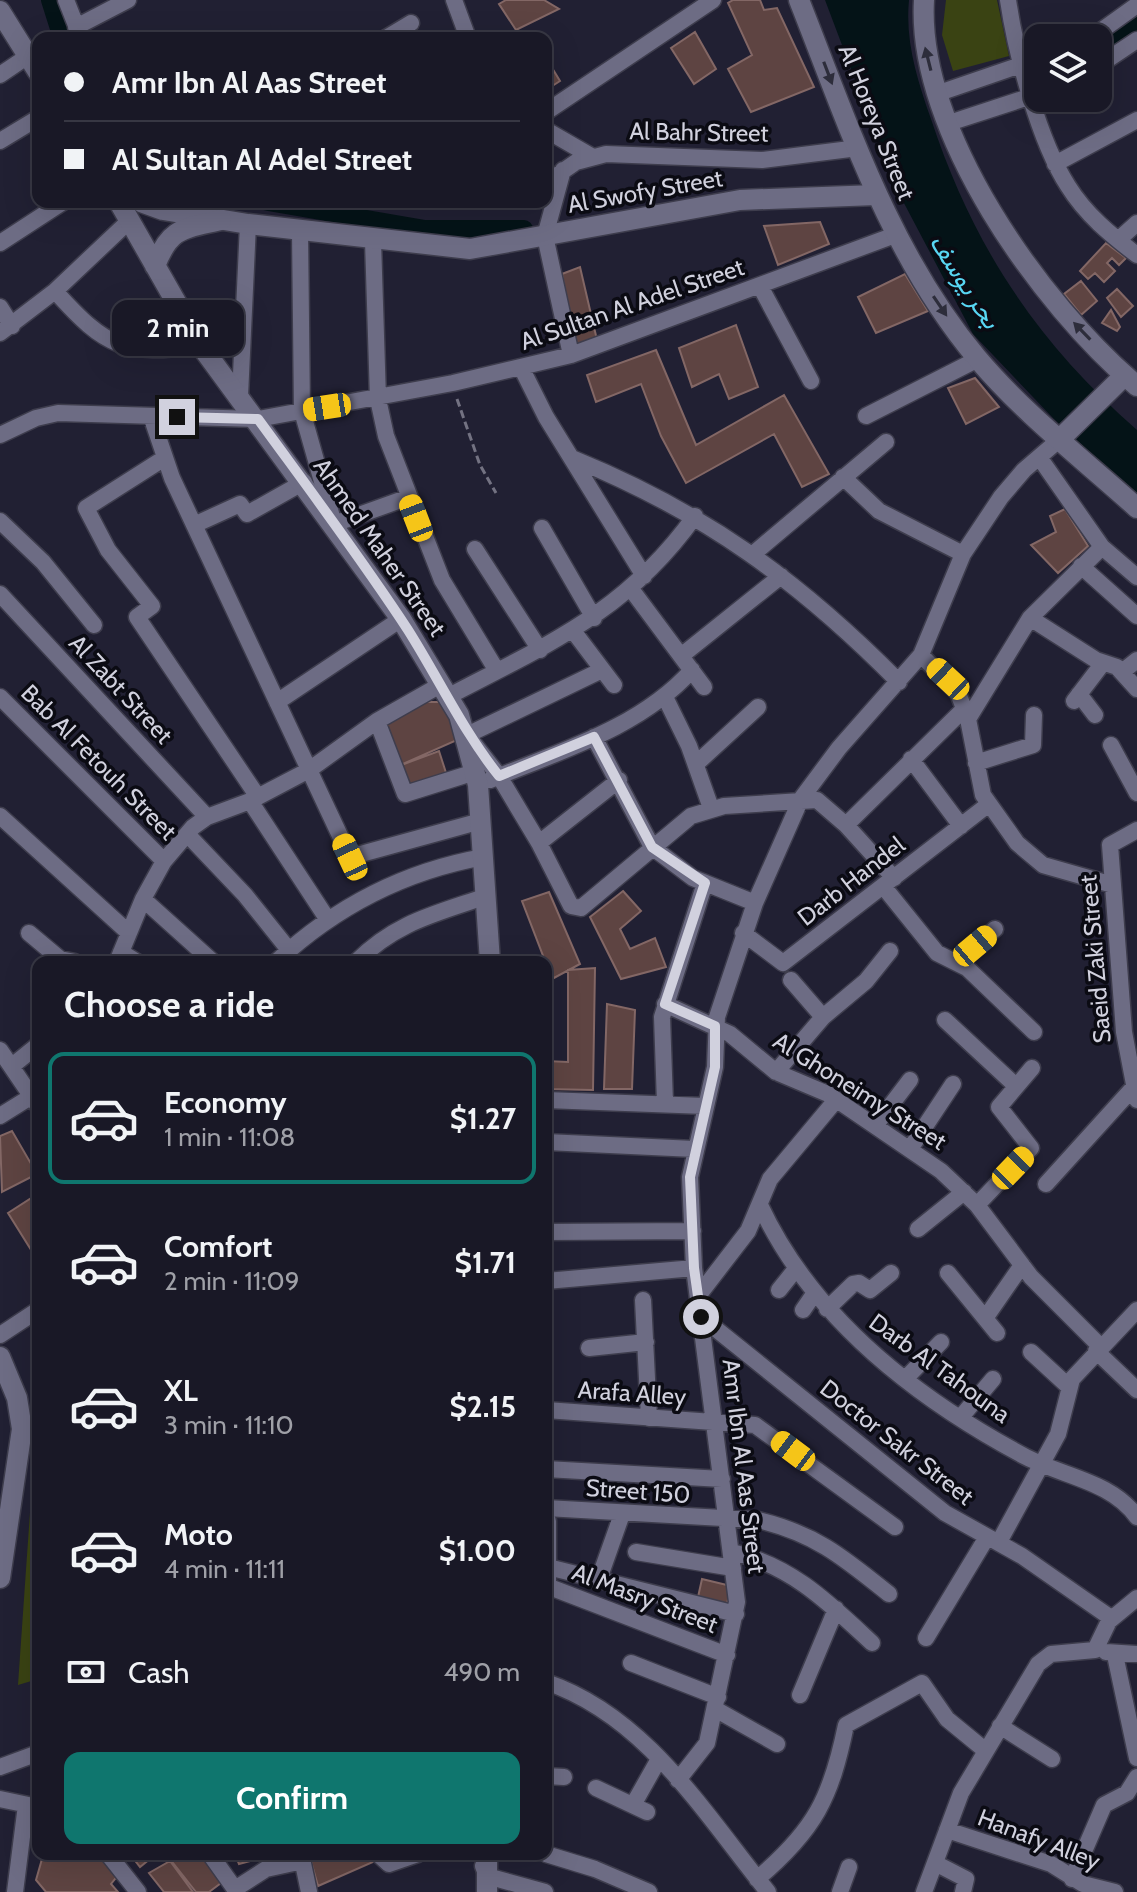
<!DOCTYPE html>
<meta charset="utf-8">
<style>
:root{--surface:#191826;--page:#262532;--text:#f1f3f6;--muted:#9fa0a7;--line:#373743;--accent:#0f766e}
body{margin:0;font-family:Cabin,Vazirmatn,sans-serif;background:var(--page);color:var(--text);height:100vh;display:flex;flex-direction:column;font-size:30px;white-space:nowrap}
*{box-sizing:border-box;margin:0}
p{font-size:26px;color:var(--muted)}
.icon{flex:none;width:44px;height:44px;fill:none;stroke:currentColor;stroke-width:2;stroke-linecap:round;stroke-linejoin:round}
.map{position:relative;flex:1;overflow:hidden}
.panel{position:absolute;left:32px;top:956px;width:520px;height:904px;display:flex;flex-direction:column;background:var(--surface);border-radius:16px;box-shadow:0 8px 32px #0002,0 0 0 2px var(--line)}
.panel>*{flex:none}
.guide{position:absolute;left:32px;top:32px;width:520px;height:176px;border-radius:16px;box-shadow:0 8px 32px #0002,0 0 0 2px var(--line);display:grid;align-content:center;height:176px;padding:0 32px;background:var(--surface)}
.tools{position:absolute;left:1024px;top:24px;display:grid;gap:16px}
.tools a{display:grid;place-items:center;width:88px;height:88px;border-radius:16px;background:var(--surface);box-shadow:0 8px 32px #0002,0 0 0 2px var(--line);font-size:40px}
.end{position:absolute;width:36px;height:36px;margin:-18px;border:10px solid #d1d1de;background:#111;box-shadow:0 0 0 4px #111}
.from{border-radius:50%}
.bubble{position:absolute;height:56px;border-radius:16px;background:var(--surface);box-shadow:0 8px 32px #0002,0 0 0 2px var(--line);font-size:26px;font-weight:700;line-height:56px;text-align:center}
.car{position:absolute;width:24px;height:48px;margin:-24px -12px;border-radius:10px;box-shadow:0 0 6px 2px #0007;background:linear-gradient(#f5c518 24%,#345 0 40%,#f5c518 0 76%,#345 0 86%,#f5c518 0)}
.guide b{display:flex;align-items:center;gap:28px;height:76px;font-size:30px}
.guide b+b{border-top:2px solid var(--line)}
.guide i{width:20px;height:20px;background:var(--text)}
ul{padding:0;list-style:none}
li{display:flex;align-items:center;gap:24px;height:132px;margin:0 16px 12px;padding:0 16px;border:4px solid transparent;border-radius:16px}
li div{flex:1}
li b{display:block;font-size:30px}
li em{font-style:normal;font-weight:700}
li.selected{border-color:var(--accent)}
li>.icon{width:72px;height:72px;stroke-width:1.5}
h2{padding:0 32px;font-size:36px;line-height:96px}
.pay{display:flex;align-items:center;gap:20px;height:88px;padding:0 32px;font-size:30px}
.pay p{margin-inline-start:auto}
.action{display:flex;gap:16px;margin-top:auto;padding:16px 32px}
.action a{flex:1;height:92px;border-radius:16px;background:var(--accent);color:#fff;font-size:32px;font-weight:700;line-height:92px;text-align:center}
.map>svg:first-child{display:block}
.green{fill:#3a4313}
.water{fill:#041317}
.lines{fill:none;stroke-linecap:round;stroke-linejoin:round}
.canal{stroke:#041317;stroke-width:18}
.building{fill:#5e4442;stroke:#836765;stroke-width:2}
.minor-casing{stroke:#3e3d4d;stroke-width:19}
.tertiary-casing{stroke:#3e3d4d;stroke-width:23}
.secondary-casing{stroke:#3e3d4d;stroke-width:23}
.path{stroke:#737282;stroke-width:3;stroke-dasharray:8 4;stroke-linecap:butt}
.minor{stroke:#6d6c84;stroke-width:16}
.tertiary{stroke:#6d6c84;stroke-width:20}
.secondary{stroke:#6d6c84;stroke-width:20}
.oneway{fill:#2d2d3b}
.route{stroke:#d1d1de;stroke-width:10}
.labels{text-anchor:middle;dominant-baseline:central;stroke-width:7;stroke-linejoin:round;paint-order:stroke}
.street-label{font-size:24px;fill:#d1d1de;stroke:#0b0b13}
.water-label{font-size:26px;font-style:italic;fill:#58d6f3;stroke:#0b0b13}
</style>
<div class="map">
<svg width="1137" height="1892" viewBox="0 0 1137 1892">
<rect width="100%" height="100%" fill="#212033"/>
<path class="green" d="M 946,0 L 997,0 L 1009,56 L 953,71 L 942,35 Z
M 38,1496 L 38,1679 L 18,1685 L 31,1498 Z"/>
<path class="water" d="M 825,0 L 909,0 C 905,41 917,79 931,119 C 973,246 1036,341 1137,430 L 1137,496 L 1053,418 L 973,334 L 896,188 Z"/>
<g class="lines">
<path class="canal" d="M 50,0 L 62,38
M 1098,51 L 1137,25
M 268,202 L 425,229 L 524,229"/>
</g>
<path class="building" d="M 506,0 L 544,0 L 559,9 L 516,30 L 499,4 Z
M 733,0 L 760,0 L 764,10 L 777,8 L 814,87 L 751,112 L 728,69 L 752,55 L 728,3 Z
M 695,32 L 716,69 L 694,84 L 671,48 Z
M 546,58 L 560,81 L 546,90 Z
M 820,222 L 829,244 L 778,265 L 764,226 Z
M 1106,243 L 1126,258 L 1119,265 L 1112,258 L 1107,263 L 1115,271 L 1104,282 L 1095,273 L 1088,279 L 1080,271 Z
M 580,267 L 597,340 L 574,346 L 562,274 Z
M 905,274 L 928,311 L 876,333 L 858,297 Z
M 1081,281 L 1097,301 L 1081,315 L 1064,294 Z
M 1117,289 L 1133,306 L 1121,317 L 1107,298 Z
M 1111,310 L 1120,327 L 1117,331 L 1102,323 Z
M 736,325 L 758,387 L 729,399 L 719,374 L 692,387 L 679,348 Z
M 656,350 L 696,445 L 784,395 L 829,474 L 802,487 L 774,434 L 686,483 L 661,436 L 641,384 L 596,402 L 587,375 Z
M 975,378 L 999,407 L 966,424 L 948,388 Z
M 1065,509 L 1088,546 L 1058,573 L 1031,545 L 1056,532 L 1050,516 Z
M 417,702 L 444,702 L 457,740 L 396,767 L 383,725 Z
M 439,751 L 448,779 L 405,791 L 396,767 Z
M 623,891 L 641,911 L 620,929 L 630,949 L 655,938 L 666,967 L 621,979 L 590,917 Z
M 549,892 L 580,964 L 552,979 L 522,901 Z
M 595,968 L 593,1090 L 546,1089 L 546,1061 L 568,1062 L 568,970 Z
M 607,1004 L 635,1010 L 632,1089 L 604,1089 Z
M 12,1131 L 37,1174 L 2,1192 L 0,1136 Z
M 33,1197 L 38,1205 L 38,1261 L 8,1213 Z
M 702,1579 L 731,1586 L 727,1604 L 698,1597 Z
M 63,1854 L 99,1854 L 119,1874 L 111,1884 L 118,1892 L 46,1892 L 36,1880 L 42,1859 L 60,1859 Z
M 130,1854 L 156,1854 L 140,1867 Z
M 166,1854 L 200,1854 L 221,1883 L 209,1892 L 196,1892 Z
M 235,1854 L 276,1854 L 239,1864 Z
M 309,1854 L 371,1854 L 373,1862 L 318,1886 Z
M 170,1861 L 193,1892 L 164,1892 L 149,1873 Z"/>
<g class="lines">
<defs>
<path id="minor" d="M 66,0 L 81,38
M 454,0 L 468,38
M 1008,0 C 1016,54 1039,141 1068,186 C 1086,215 1111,235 1137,255
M 76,27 L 128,0
M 386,38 L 411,23
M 1091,38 L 1137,5
M 1098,66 L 1137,40
M 0,75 L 28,56
M 939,93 L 1038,59
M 546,112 L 713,0
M 949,123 L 1038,94
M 546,130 L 591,156
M 0,141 L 38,118
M 1055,164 L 1137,120
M 563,170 L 545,236 L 571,355
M 546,183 L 576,162 L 606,154 L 762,160 L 858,148
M 300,231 L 302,411 L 334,524 L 409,497
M 1118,240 L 1137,223
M 373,241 L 378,399 L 386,436 L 442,580 L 497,671
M 0,243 L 63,202
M 760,286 L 811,381
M 55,291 C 108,350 123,354 201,346
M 0,307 L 12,326
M 0,333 L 55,291 L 129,221
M 521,367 L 546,417 L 644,576
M 240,396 L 248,224
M 151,416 L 172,478 L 350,857 L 481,821
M 866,416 L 978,359
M 0,435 L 36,418 L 58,413 L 258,419 L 453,383 L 571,355 L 895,235
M 1039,457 L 1102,547 L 1137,577
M 163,459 L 86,508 L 108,550 L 152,606 L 137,617 L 258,797
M 574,459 C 706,513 799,581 899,682
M 843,477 L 879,511 L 963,554
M 0,521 L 43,562 L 94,625
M 194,525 L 240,504 L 247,514 L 304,482
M 542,528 L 594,618
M 475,549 L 540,650
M 753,554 L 886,442
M 1081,566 L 1137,616
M 631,589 L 704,687
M 0,594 L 207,817
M 1030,618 L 1096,660 L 1117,667 L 1137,689
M 574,632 L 614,685
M 921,655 L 958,693 L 968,719 L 983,795 L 1017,843 L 1043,865 L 1113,885
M 681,656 L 781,576
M 602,670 L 467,735 L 499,776 L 539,843 L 571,906 L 581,908 L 691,816 L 724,806 L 817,800 L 846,825 L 894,878
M 1122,672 L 1137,660
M 1079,694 L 1095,715
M 449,696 C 550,643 626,612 695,516
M 0,697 L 164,861
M 665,697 L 689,746 L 711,808
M 1074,701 L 1103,663
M 277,702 L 401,619
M 968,719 L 1030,618 L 1102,547
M 377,721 L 405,794 L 475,772
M 594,737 L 652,847 L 693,878 L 755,903
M 1111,745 L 1137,793
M 911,759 L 961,826
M 976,763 L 1033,745 L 1034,715
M 696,764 L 758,707
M 490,780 C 560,751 640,728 692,670
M 250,801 L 328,920
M 0,816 L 129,933
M 846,825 L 965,708
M 1137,830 L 1110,845 L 1124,1032 L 1137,1100
M 187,834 L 245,895 L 289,950
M 539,843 L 619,780
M 883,886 L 937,953 L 967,968 L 1034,1032
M 143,899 L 213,962
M 29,933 L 60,959 L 75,962
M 743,933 L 783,963 L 989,804
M 121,952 L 137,962
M 117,962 L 143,899 L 164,861 L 193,827 L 207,817 L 250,801 L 309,770 L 377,721 L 442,684
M 276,962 C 335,907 405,871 484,857
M 356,962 C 396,922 435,914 487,896
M 955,962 L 995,929
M 791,980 L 823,1017
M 665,1004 L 730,1034 L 776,1072 L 828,1094 L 941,1171 L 977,1205 L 1031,1277 L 1100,1346
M 945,1020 L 1016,1086
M 0,1050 L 38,1106
M 12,1066 L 38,1045
M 776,1072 L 823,1017 L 866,981 L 890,951
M 546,1100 L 705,1106
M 665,1103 L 662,1017 L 705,883
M 0,1116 L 32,1096
M 875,1126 L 910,1080
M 546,1142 L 694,1149
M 910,1149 L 953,1084
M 1046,1184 L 1132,1089
M 760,1205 C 813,1319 917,1399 1026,1457 C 1064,1477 1111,1481 1137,1517
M 977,1205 L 1031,1148 L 999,1107 L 1032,1068
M 918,1229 L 964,1192
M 546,1232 L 693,1231
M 948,1273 L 997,1333
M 546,1281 L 694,1268
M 779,1290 L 795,1270
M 698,1296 L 748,1231 L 770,1179 L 836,1100
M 643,1300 L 649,1418
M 827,1309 L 853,1284 L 859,1283 L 870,1290 L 891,1273
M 803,1310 L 814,1294
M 701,1317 L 945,1513 L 1022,1556 L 1111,1618
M 986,1317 L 1022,1265
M 0,1335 L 38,1310
M 589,1348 L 646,1342
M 1096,1351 L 1137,1390
M 1031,1352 L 1068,1386
M 906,1378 L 941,1342
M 546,1410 L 755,1425 L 895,1527
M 961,1417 L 993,1379
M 546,1469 L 722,1479
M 546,1508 L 758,1520 C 816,1534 843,1557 889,1594
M 999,1542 L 1058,1434 L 1072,1379 L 1137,1310
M 636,1552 L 733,1568
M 732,1552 C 791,1565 829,1603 872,1643
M 548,1567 L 736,1614
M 599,1579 L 622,1514
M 547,1586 L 727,1655
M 926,1638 L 987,1537
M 1106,1652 L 1137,1654
M 1115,1655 L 1137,1758
M 631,1663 L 718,1697
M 546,1682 C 646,1716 704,1813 768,1892
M 800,1695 L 836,1609
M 715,1709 L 777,1744
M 1000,1726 L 1052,1759
M 0,1767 L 38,1753
M 546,1776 L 564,1777
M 678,1780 L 707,1743 L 737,1602 L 694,1268 L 690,1177 L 715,1067 L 717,1017 L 755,903 L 801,799 L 839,748 L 921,655 L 963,554 L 1001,497 L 1024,470 L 1060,439
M 596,1788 L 647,1812
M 0,1799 L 38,1807
M 633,1805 L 659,1759
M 947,1830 L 1051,1864 L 1083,1884 L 1115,1892
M 108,1854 L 138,1892
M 210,1854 L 237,1892
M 301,1854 L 309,1892
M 378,1854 L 389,1864 L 418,1854
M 546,1854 L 595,1869 L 649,1892
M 935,1863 L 966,1879 L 963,1892
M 483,1866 L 487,1876 L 545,1892
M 757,1879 C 815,1830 831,1798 846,1725 L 922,1683 L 947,1719 L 986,1751
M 1072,1879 L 1104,1805 L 1127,1793 L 1137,1777
M 235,1889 L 266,1869 L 303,1861
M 15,1892 L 26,1805
M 840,1892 L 849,1867
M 924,1892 L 961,1793 L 1038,1664 L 1051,1654 L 1095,1650 L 1109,1621 L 1137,1598"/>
<path id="tertiary" d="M 799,0 C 848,124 890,254 977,358 C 1023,413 1084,460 1137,508
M 924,0 C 916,131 1041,305 1137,386
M 0,11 L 38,72
M 141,202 L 163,210 L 248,224 L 470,249 L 740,200 L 876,195
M 1060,439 L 1124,376
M 0,1357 L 17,1398 L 22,1429 L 0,1578"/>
<path id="secondary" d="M 119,202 L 201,346 L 401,619 L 459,715 L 478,785 L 490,962
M 155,266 C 170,227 183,229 221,220
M 546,1521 L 546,1591
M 487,1854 L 487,1892"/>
</defs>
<use href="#minor" class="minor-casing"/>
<use href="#tertiary" class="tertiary-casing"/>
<use href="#secondary" class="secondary-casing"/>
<path class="path" d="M 457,399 L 480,465 L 496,493"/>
<use href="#minor" class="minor"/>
<use href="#tertiary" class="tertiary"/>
<use href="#secondary" class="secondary"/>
</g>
<defs><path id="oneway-solid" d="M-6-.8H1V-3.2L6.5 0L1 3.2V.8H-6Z" transform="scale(2)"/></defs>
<g class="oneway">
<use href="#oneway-solid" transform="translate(928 59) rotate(-104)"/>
<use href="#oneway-solid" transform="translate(828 73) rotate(69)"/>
<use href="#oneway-solid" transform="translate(940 306) rotate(56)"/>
<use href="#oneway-solid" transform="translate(1082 331) rotate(-134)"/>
</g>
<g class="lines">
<path class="route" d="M 177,417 L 258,419 C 309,489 361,558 408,630 C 439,679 463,731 499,776 L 594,737 L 652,847 L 705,883 L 665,1004 L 715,1026 L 715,1067 L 690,1177 L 694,1268 L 701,1317"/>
</g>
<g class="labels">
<g class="street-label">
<text transform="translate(877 122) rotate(68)">Al Horeya Street</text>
<text transform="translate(699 132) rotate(1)">Al Bahr Street</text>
<text transform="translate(645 191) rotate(-10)">Al Swofy Street</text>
<text transform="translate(632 304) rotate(-19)">Al Sultan Al Adel Street</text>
<text transform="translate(380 547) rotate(55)">Ahmed Maher Street</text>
<text transform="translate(121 689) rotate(47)">Al Zabt Street</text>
<text transform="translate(99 762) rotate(45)">Bab Al Fetouh Street</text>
<text transform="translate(851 881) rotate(-38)">Darb Handel</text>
<text transform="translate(1095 959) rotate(-95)">Saeid Zaki Street</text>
<text transform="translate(860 1091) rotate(32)">Al Ghoneimy Street</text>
<text transform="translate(940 1368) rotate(36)">Darb Al Tahouna</text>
<text transform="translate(632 1393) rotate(4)">Arafa Alley</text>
<text transform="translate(897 1442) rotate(38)">Doctor Sakr Street</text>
<text transform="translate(744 1466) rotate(83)">Amr Ibn Al Aas Street</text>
<text transform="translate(638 1491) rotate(4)">Street 150</text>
<text transform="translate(645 1598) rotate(21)">Al Masry Street</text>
<text transform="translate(1039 1839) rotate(21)">Hanafy Alley</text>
</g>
<g class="water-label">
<text transform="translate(965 281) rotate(57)">بحر يوسف</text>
</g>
</g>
</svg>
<div class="tools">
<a><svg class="icon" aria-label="layers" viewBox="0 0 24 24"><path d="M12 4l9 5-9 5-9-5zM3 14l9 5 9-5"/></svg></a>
</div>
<i class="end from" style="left:701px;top:1317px"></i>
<i class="end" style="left:177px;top:417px"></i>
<div class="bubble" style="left:112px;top:300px;width:132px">2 min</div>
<i class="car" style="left:327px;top:407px;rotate:261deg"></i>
<i class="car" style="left:416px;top:518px;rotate:339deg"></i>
<i class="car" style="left:948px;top:679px;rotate:313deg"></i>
<i class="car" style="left:350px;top:857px;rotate:335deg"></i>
<i class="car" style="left:975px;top:946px;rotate:50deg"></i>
<i class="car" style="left:1013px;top:1168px;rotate:44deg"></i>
<i class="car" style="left:793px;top:1451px;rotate:307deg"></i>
<div class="guide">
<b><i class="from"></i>Amr Ibn Al Aas Street</b>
<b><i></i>Al Sultan Al Adel Street</b>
</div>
<section class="panel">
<h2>Choose a ride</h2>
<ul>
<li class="selected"><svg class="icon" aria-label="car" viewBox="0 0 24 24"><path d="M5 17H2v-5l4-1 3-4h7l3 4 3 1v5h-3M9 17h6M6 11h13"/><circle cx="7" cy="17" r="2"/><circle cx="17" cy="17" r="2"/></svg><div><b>Economy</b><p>1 min · 11:08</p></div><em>$1.27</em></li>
<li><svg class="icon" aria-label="car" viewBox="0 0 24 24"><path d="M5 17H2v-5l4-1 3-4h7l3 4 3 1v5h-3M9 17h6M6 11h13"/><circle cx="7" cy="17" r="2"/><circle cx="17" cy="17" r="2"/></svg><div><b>Comfort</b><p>2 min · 11:09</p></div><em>$1.71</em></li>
<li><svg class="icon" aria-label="car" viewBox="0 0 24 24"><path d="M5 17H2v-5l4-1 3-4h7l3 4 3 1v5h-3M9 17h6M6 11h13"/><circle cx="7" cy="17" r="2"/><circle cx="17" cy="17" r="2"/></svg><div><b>XL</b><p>3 min · 11:10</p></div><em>$2.15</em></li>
<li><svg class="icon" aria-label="car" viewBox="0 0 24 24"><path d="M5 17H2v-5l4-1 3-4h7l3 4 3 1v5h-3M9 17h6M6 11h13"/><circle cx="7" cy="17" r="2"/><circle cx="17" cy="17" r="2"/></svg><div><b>Moto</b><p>4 min · 11:11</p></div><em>$1.00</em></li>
</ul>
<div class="pay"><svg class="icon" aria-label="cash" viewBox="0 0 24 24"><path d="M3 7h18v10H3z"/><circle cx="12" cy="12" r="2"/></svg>Cash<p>490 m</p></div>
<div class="action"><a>Confirm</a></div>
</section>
</div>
